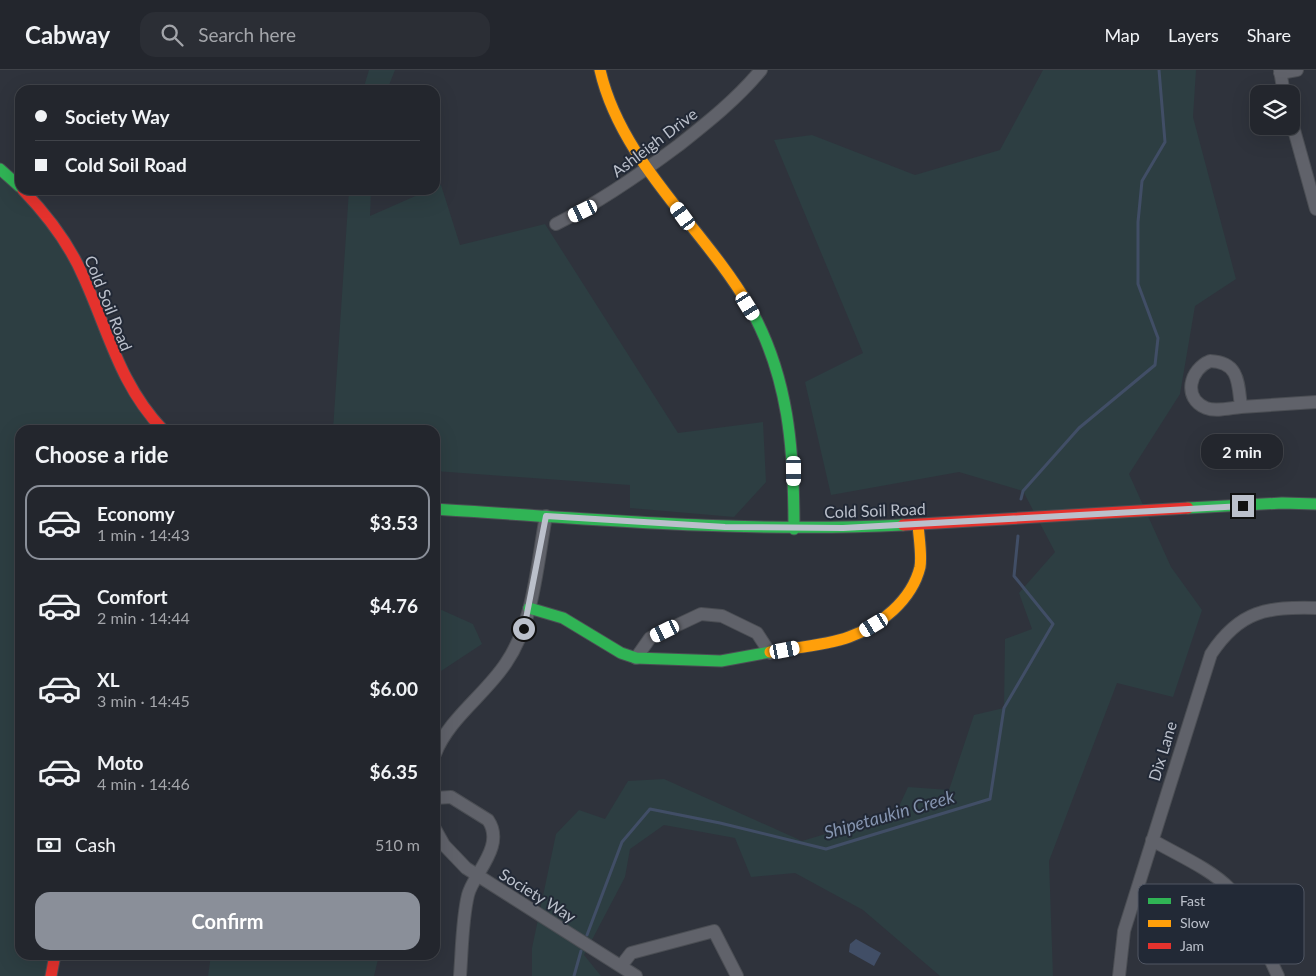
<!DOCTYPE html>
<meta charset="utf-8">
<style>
:root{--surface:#23262d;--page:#2b2e35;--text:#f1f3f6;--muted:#a3a5aa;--line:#404349;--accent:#8a8f99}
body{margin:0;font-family:Lato,sans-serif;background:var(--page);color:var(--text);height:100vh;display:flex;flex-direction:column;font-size:19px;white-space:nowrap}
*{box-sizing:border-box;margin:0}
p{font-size:16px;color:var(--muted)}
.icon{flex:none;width:28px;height:28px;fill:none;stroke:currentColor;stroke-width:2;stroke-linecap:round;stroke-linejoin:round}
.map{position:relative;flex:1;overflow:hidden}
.sheet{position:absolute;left:15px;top:355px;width:425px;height:535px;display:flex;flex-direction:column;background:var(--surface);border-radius:15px;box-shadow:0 5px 20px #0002,0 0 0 1px var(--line)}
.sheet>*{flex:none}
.banner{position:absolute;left:15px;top:15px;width:425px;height:110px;border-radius:15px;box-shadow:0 5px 20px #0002,0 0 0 1px var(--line);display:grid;align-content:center;height:110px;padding:0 20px;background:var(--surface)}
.buttons{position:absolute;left:1250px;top:15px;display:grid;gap:10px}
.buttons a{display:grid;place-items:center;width:50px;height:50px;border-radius:10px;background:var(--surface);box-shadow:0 5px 20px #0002,0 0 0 1px var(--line);font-size:25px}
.end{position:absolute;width:22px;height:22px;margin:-11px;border:6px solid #bbc0cb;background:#111;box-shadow:0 0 0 2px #111}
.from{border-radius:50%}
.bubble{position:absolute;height:35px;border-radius:15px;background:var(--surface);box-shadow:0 5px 20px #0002,0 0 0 1px var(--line);font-size:16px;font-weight:700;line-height:35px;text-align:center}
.car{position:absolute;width:15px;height:30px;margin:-15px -8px;border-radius:6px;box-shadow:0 0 4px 1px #0007;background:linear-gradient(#fff 24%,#345 0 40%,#fff 0 76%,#345 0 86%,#fff 0)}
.banner b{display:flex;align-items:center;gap:18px;height:48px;font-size:19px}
.banner b+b{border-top:1px solid var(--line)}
.banner i{width:12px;height:12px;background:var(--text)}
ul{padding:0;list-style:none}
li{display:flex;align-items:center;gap:15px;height:75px;margin:0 10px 8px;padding:0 10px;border:2px solid transparent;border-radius:15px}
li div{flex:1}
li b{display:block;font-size:19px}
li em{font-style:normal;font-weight:700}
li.selected{border-color:var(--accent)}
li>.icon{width:45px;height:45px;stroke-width:1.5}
h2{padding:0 20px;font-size:22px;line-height:60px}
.pay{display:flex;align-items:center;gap:12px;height:55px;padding:0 20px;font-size:19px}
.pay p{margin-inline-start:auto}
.primary-button{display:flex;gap:10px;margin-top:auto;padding:10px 20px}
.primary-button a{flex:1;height:58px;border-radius:15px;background:var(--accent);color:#fff;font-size:20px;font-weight:700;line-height:58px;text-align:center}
header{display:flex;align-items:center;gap:30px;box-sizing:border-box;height:70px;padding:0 25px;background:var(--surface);border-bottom:1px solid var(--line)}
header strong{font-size:24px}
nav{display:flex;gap:28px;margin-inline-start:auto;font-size:18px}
.search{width:350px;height:45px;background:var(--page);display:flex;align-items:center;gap:12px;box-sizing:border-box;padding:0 18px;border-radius:15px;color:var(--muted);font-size:19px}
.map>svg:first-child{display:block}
.green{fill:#2d3e42}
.water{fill:#414e66}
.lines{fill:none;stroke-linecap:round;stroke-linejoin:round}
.stream{stroke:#414e66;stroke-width:3}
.street-casing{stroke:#4b4e54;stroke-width:14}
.fast-casing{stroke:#4b4e54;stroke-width:13}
.slow-casing{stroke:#4b4e54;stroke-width:13}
.jam-casing{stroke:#4b4e54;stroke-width:13}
.street{stroke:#60626a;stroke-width:12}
.fast{stroke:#30b455;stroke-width:11}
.slow{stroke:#ff9f0a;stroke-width:11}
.jam{stroke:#e5322d;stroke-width:11}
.route{stroke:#bbc0cb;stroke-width:6}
.labels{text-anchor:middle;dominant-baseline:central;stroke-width:4;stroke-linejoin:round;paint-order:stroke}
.street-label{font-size:16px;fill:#bbc0cb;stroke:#222936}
.water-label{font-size:18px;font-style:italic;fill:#8594af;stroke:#222936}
.key{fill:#222936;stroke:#505663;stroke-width:1}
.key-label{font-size:14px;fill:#bbc0cb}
</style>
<header>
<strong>Cabway</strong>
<div class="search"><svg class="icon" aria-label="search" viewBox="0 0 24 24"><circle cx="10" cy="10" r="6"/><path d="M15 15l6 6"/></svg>Search here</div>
<nav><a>Map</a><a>Layers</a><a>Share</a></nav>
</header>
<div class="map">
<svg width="1316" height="906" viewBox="0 0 1316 906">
<rect width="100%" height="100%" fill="#2f333c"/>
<path class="green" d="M 369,0 L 395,0 L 387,20 L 363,20 Z
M 1043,0 L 1196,0 L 1193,47 L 1236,209 L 1195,236 L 1180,324 L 1129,404 L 1171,497 L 1202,540 L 1173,627 L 1117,613 L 1049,791 L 1053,906 L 940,906 L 863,840 L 795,803 L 751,807 L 735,768 L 664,755 L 630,779 L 625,807 L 584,885 L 601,906 L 532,906 L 532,878 L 556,764 L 579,740 L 605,749 L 628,711 L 664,709 L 802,771 L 896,743 L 908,717 L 949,720 L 974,645 L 1004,638 L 1005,569 L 1032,559 L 1019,523 L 1055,482 L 1023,421 L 959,402 L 831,425 L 805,312 L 863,283 L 774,70 L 812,65 L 915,105 L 1000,80 Z
M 0,99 L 49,149 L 155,360 L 20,360 L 20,885 L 54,885 L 50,906 L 0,906 Z
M 441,115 L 460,175 L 545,154 L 678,363 L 763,352 L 766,412 L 734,447 L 630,438 L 630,415 L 435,401 L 435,360 L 333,360 L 349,120 L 371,120 L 370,146 L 429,120 L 435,120 L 435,117 Z
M 435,537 L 473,554 L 482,574 L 435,605 Z
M 211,885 L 379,885 L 374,906 L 208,906 Z"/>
<path class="water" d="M 856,869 L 881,883 L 874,896 L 849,882 L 850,874 Z"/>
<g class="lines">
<path class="stream" d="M 1021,429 L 1023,421 L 1079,358 L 1155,295 L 1158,268 L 1138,214 L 1138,152 L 1142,111 L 1165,72 L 1159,0
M 587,865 L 622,772 L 650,739 L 720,753 L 826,779 L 990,729 L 1004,638 L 1053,554 L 1014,506 L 1018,466
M 574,906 L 581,881"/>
<defs>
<path id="street" d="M 1280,0 L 1284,24
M 1280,3 L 1297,0
M 1291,49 L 1316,139
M 556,154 C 600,132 639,105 679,75 C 708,52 737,29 761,0
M 1210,291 C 1240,292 1238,314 1241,337 C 1230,338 1216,342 1206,338 C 1182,328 1190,299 1210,291 Z
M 1241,337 L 1316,332
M 636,588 L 650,568 L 701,544 L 722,546 L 757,563 L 770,583
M 435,684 C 449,648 485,625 506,593 C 534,552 537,494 546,446
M 435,728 L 451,727 L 488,750 C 506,776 473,804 468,825 C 462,850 462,880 460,906
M 435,759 L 444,775 L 466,798 L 636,906
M 1152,770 C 1176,784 1211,799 1230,819 C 1250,840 1265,879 1278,906
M 621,896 L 631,883 L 714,861 L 737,906
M 1119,906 L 1124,861 L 1211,584 C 1240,540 1267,537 1316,538"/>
<path id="fast" d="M 0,99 L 20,117
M 749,236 C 789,306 794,380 794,459
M 1188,438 L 1282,433 L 1316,434
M 435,439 C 591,449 747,463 903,455
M 529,538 L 563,548 L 621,583 L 636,588 L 721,591 L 770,582"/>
<path id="slow" d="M 600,0 C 621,92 703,157 749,236
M 770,582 C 793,578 828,575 849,567 C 880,556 912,530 920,497 C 922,485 919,468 918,455"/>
<path id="jam" d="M 23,120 C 48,146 70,175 84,208 C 109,263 120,315 163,360
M 903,455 L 1188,438
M 51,906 L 55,885"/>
</defs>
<use href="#street" class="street-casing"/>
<use href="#fast" class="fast-casing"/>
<use href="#slow" class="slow-casing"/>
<use href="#jam" class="jam-casing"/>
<use href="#street" class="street"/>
<use href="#fast" class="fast"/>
<use href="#slow" class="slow"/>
<use href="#jam" class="jam"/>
</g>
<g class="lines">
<path class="route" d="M 524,559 L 546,446 L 725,457 L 843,458 L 1243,436"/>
</g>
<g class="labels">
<g class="street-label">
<text transform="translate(654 72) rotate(-37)">Ashleigh Drive</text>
<text transform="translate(109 233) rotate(68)">Cold Soil Road</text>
<text transform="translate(875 440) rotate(-2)">Cold Soil Road</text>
<text transform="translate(1162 681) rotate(-73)">Dix Lane</text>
<text transform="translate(538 825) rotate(32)">Society Way</text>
</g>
<g class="water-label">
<text transform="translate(889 744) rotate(-16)">Shipetaukin Creek</text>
</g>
</g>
<rect x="1138" y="814" width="166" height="80" rx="8" class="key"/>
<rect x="1148" y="828" width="23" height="6" fill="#30b455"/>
<rect x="1148" y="850" width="23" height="7" fill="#ff9f0a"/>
<rect x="1148" y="873" width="23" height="6" fill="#e5322d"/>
<g class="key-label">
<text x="1180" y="836">Fast</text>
<text x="1180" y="858">Slow</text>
<text x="1180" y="881">Jam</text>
</g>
</svg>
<div class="buttons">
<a><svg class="icon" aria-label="layers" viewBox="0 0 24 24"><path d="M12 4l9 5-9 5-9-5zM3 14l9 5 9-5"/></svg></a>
</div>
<i class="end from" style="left:524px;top:559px"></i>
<i class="end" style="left:1243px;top:436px"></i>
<div class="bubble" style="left:1201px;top:364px;width:82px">2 min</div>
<i class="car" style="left:583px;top:141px;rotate:244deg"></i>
<i class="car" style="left:683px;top:146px;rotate:324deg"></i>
<i class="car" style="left:748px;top:236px;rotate:148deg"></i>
<i class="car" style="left:794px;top:401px;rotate:180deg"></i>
<i class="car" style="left:874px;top:555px;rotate:239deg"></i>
<i class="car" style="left:665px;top:561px;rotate:244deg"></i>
<i class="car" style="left:785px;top:580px;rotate:79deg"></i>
<div class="banner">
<b><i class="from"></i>Society Way</b>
<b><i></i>Cold Soil Road</b>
</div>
<section class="sheet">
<h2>Choose a ride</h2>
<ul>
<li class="selected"><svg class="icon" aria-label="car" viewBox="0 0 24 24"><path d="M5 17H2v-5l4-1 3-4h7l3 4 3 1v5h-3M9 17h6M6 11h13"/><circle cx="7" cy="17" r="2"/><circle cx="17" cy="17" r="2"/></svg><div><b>Economy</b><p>1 min · 14:43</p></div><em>$3.53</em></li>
<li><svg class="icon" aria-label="car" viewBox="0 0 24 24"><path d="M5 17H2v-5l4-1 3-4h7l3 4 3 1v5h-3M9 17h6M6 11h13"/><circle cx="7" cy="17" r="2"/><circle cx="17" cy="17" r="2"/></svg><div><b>Comfort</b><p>2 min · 14:44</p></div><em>$4.76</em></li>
<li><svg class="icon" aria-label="car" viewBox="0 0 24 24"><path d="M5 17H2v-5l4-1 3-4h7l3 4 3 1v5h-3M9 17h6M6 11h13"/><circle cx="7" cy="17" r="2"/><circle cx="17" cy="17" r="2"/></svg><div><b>XL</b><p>3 min · 14:45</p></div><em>$6.00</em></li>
<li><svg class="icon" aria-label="car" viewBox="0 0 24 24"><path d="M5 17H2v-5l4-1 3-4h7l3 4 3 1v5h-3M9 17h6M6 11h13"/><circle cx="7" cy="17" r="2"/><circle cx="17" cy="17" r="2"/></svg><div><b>Moto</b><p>4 min · 14:46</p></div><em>$6.35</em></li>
</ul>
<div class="pay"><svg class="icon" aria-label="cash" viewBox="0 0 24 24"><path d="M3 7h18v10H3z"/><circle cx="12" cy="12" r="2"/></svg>Cash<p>510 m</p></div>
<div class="primary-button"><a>Confirm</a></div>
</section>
</div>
